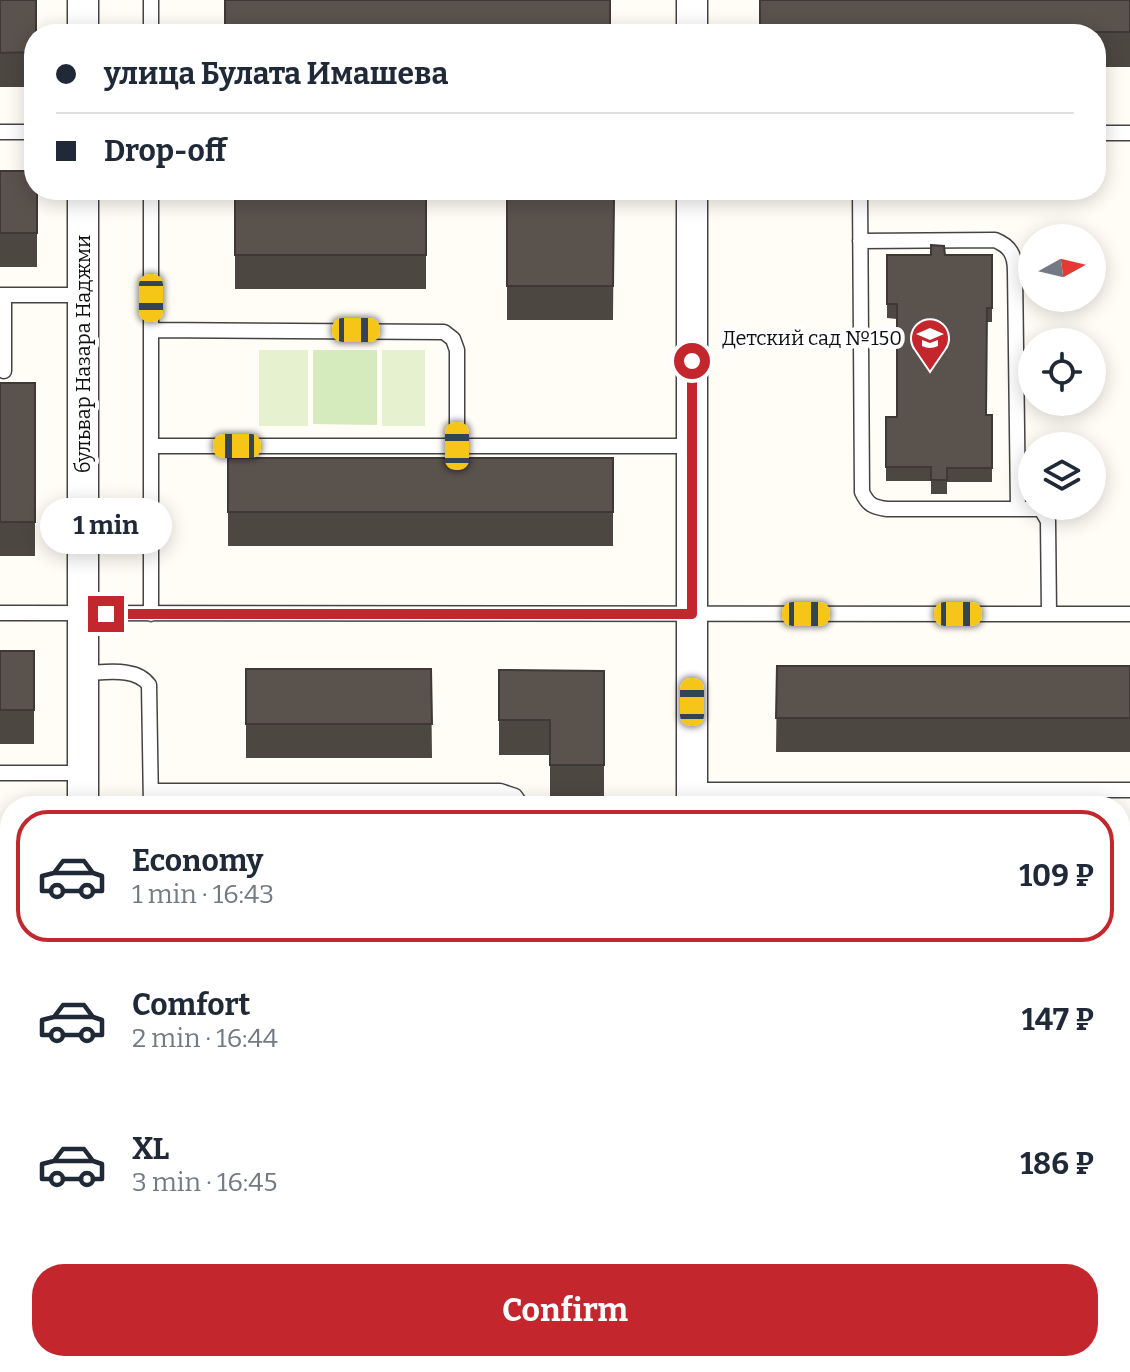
<!DOCTYPE html>
<meta charset="utf-8">
<style>
:root{--surface:#fff;--page:#f6f6f7;--text:#1f2937;--muted:#747a83;--line:#e0e1e3;--accent:#c4262e}
body{margin:0;font-family:Bitter,serif;background:var(--page);color:var(--text);height:100vh;display:flex;flex-direction:column;font-size:30px;white-space:nowrap}
*{box-sizing:border-box;margin:0}
p{font-size:26px;color:var(--muted)}
.icon{flex:none;width:44px;height:44px;fill:none;stroke:currentColor;stroke-width:2;stroke-linecap:round;stroke-linejoin:round}
.map{position:relative;flex:1;overflow:hidden}
.drawer{position:absolute;left:0px;top:796px;width:1130px;height:576px;display:flex;flex-direction:column;background:var(--surface);border-radius:32px 32px 0 0;box-shadow:0 4px 20px #0003}
.drawer>*{flex:none}
.top-card{position:absolute;left:24px;top:24px;width:1082px;height:176px;border-radius:32px;box-shadow:0 4px 20px #0003;display:grid;align-content:center;height:176px;padding:0 32px;background:var(--surface)}
.needle{width:52px;rotate:82deg}
.controls{position:absolute;left:1018px;top:224px;display:grid;gap:16px}
.controls a{display:grid;place-items:center;width:88px;height:88px;border-radius:50%;background:var(--surface);box-shadow:0 4px 20px #0003;font-size:40px}
.end{position:absolute;width:36px;height:36px;margin:-18px;border:10px solid #c4262e;background:#fff;box-shadow:0 0 0 4px #fff}
.from{border-radius:50%}
.bubble{position:absolute;height:56px;border-radius:28px;background:var(--surface);box-shadow:0 4px 20px #0003;font-size:26px;font-weight:700;line-height:56px;text-align:center}
.car{position:absolute;width:24px;height:48px;margin:-24px -12px;border-radius:10px;box-shadow:0 0 6px 2px #0007;background:linear-gradient(#f5c518 24%,#345 0 40%,#f5c518 0 76%,#345 0 86%,#f5c518 0)}
.top-card b{display:flex;align-items:center;gap:28px;height:76px;font-size:30px}
.top-card b+b{border-top:2px solid var(--line)}
.top-card i{width:20px;height:20px;background:var(--text)}
ul{padding:14px 0 0;list-style:none}
li{display:flex;align-items:center;gap:24px;height:132px;margin:0 16px 12px;padding:0 16px;border:4px solid transparent;border-radius:32px}
li div{flex:1}
li b{display:block;font-size:30px}
li em{font-style:normal;font-weight:700}
li.on{border-color:var(--accent)}
li>.icon{width:72px;height:72px;stroke-width:1.5}
.button{display:flex;gap:16px;margin-top:auto;padding:16px 32px}
.button a{flex:1;height:92px;border-radius:32px;background:var(--accent);color:#fff;font-size:32px;font-weight:700;line-height:92px;text-align:center}
.map>svg:first-child{display:block}
.green{fill:#d5ebbd}
.forest{fill:#b9dc9c}
.pitch{fill:#e6f2cf}
.lines{fill:none;stroke-linecap:round;stroke-linejoin:round}
.service-casing{stroke:#444;stroke-width:17}
.minor-casing{stroke:#444;stroke-width:33}
.tertiary-casing{stroke:#444;stroke-width:39}
.service{stroke:#fff;stroke-width:14}
.minor{stroke:#fff;stroke-width:30}
.tertiary{stroke:#fff;stroke-width:36}
.wall{fill:#4d4742}
.building{fill:#5a524d;stroke:#3f3936;stroke-width:2}
.route{stroke:#c4262e;stroke-width:10}
.labels{text-anchor:middle;dominant-baseline:central;stroke-width:8;stroke-linejoin:round;paint-order:stroke}
.poi-label{font-size:20px;fill:#111;stroke:#fff;text-anchor:end}
.street-label{font-size:20px;fill:#111;stroke:#fff}
</style>
<div class="map">
<svg width="1130" height="1372" viewBox="0 0 1130 1372">
<rect width="100%" height="100%" fill="#fffdf5"/>
<path class="green" d="M 313,350 L 377,350 L 377,425 L 313,424 Z"/>
<path class="forest" d="M 10,1168 L 10,1250 L 0,1250 L 0,1174 Z
M 1120,1174 L 1130,1175 L 1130,1240 L 1120,1243 Z"/>
<path class="pitch" d="M 259,350 L 308,350 L 308,426 L 259,426 Z
M 382,350 L 425,350 L 425,426 L 382,426 Z"/>
<g class="lines">
<defs>
<path id="service" d="M 151,34 L 151,0
M 0,132 L 34,132
M 1096,133 L 1130,133
M 151,190 L 151,614
M 860,190 L 862,492 C 868,505 873,507 887,509 L 1041,509 L 1048,521 L 1049,614
M 860,241 L 995,240 C 1010,246 1015,255 1015,271 L 1018,508
M 0,295 L 83,295
M 4,295 L 4,371
M 151,330 L 444,332 L 453,339 L 457,350 L 457,446
M 151,446 L 692,446
M 0,613 L 1130,614
M 83,673 C 103,673 136,666 149,685 L 151,806
M 0,773 L 83,773
M 692,790 L 1130,790
M 151,791 L 500,791 L 515,796 L 522,806
M 1120,909 L 1130,909"/>
<path id="minor" d="M 83,0 L 83,34
M 692,0 L 692,34
M 83,806 L 83,190
M 692,806 L 692,190
M 0,1278 L 10,1287
M 99,1362 L 111,1372
M 659,1362 L 659,1372"/>
<path id="tertiary" d="M 0,1091 L 10,1091
M 1120,1098 L 1130,1098"/>
</defs>
<use href="#service" class="service-casing"/>
<use href="#minor" class="minor-casing"/>
<use href="#tertiary" class="tertiary-casing"/>
<use href="#service" class="service"/>
<use href="#minor" class="minor"/>
<use href="#tertiary" class="tertiary"/>
</g>
<path class="wall" d="M 0,0 L 34,34 L 34,87 L 0,87 Z
M 760,0 L 1130,0 L 1130,67 L 1096,67 L 1096,34 L 760,34 Z
M 0,171 L 37,190 L 37,267 L 0,267 Z
M 235,198 L 426,198 L 426,289 L 235,289 Z
M 507,198 L 614,198 L 613,320 L 507,320 Z
M 887,255 L 992,255 L 992,322 L 987,322 L 987,415 L 992,415 L 992,482 L 947,482 L 947,494 L 931,494 L 931,481 L 886,481 L 886,417 L 897,417 L 897,319 L 887,318 Z
M 0,383 L 35,383 L 35,556 L 0,556 Z
M 228,458 L 613,458 L 613,546 L 228,546 Z
M 0,651 L 34,651 L 34,744 L 0,744 Z
M 777,666 L 1130,666 L 1130,752 L 776,752 Z
M 246,669 L 431,669 L 432,758 L 246,758 Z
M 499,670 L 604,671 L 604,799 L 550,799 L 550,755 L 499,755 Z
M 0,833 L 10,833 L 10,1007 L 0,1007 Z
M 0,1313 L 78,1372 L 0,1372 Z
M 198,1362 L 231,1362 L 231,1372 L 198,1372 Z"/>
<path class="building" d="M 0,0 L 36,0 L 36,34 L 34,34 L 34,52 L 0,53 Z
M 225,0 L 610,0 L 610,34 L 225,34 Z
M 760,0 L 1130,0 L 1130,32 L 760,32 Z
M 0,171 L 34,171 L 34,190 L 37,190 L 37,233 L 0,233 Z
M 235,198 L 426,198 L 426,255 L 235,255 Z
M 507,198 L 614,198 L 613,286 L 507,286 Z
M 931,245 L 944,246 L 945,255 L 992,255 L 992,308 L 987,308 L 986,415 L 992,415 L 992,468 L 947,468 L 947,480 L 931,480 L 931,467 L 886,467 L 886,417 L 897,417 L 897,304 L 887,304 L 887,255 L 931,255 Z
M 0,383 L 35,383 L 35,522 L 0,522 Z
M 228,458 L 613,458 L 613,512 L 228,512 Z
M 0,651 L 34,651 L 34,710 L 0,710 Z
M 777,666 L 1130,666 L 1130,718 L 776,718 Z
M 246,669 L 431,669 L 432,724 L 246,724 Z
M 499,670 L 604,671 L 604,765 L 550,765 L 550,720 L 499,720 Z
M 0,833 L 10,833 L 10,973 L 0,973 Z
M 9,1311 L 10,1362 L 68,1362 L 78,1372 L 9,1372 L 0,1364 L 0,1313 Z
M 248,1362 L 289,1362 L 288,1372 L 248,1372 Z
M 355,1362 L 402,1362 L 402,1372 L 354,1372 Z
M 446,1362 L 503,1362 L 503,1372 L 446,1372 Z
M 538,1362 L 592,1362 L 592,1372 L 538,1372 Z
M 866,1362 L 918,1362 L 919,1372 L 867,1372 Z
M 977,1362 L 1023,1362 L 1023,1372 L 977,1372 Z"/>
<g class="lines">
<path class="route" d="M 106,614 L 692,614 L 692,361"/>
</g>
<defs>
<symbol id="school-pin" viewBox="-11 -11 22 30"><path d="M0 17L-7.5 6A9.5 9.5 0 1 1 7.5 6Z" fill="#c4262e" stroke="#fff"/><path d="M0-5L7-2L0 1L-7-2ZM-4 1L0 2.5L4 1V4Q0 6-4 4Z" fill="#fff"/></symbol>
</defs>
<g fill-rule="evenodd">
<use href="#school-pin" x="908" y="316" width="44" height="60"/>
</g>
<g class="labels">
<g class="poi-label">
<text x="902" y="338">Детский сад №150</text>
</g>
<g class="street-label">
<text transform="translate(83 354) rotate(-90)">бульвар Назара Наджми</text>
</g>
</g>
</svg>
<div class="controls">
<a><svg class="needle" viewBox="-14 -14 28 28"><path d="M0-13l5 13h-10z" fill="#e53935"/><path d="M0 13l5-13h-10z" fill="#747a83"/></svg></a>
<a><svg class="icon" aria-label="locate" viewBox="0 0 24 24"><circle cx="12" cy="12" r="6"/><path d="M12 2v4M12 18v4M2 12h4M18 12h4"/></svg></a>
<a><svg class="icon" aria-label="layers" viewBox="0 0 24 24"><path d="M12 4l9 5-9 5-9-5zM3 14l9 5 9-5"/></svg></a>
</div>
<i class="end from" style="left:692px;top:361px"></i>
<i class="end" style="left:106px;top:614px"></i>
<div class="bubble" style="left:40px;top:498px;width:132px">1 min</div>
<i class="car" style="left:151px;top:298px;rotate:180deg"></i>
<i class="car" style="left:356px;top:330px;rotate:90deg"></i>
<i class="car" style="left:237px;top:446px;rotate:270deg"></i>
<i class="car" style="left:457px;top:446px;rotate:0deg"></i>
<i class="car" style="left:806px;top:614px;rotate:90deg"></i>
<i class="car" style="left:958px;top:614px;rotate:90deg"></i>
<i class="car" style="left:692px;top:702px;rotate:0deg"></i>
<div class="top-card">
<b><i class="from"></i>улица Булата Имашева</b>
<b><i></i>Drop-off</b>
</div>
<section class="drawer">
<ul>
<li class="on"><svg class="icon" aria-label="car" viewBox="0 0 24 24"><path d="M5 17H2v-5l4-1 3-4h7l3 4 3 1v5h-3M9 17h6M6 11h13"/><circle cx="7" cy="17" r="2"/><circle cx="17" cy="17" r="2"/></svg><div><b>Economy</b><p>1 min · 16:43</p></div><em>109 ₽</em></li>
<li><svg class="icon" aria-label="car" viewBox="0 0 24 24"><path d="M5 17H2v-5l4-1 3-4h7l3 4 3 1v5h-3M9 17h6M6 11h13"/><circle cx="7" cy="17" r="2"/><circle cx="17" cy="17" r="2"/></svg><div><b>Comfort</b><p>2 min · 16:44</p></div><em>147 ₽</em></li>
<li><svg class="icon" aria-label="car" viewBox="0 0 24 24"><path d="M5 17H2v-5l4-1 3-4h7l3 4 3 1v5h-3M9 17h6M6 11h13"/><circle cx="7" cy="17" r="2"/><circle cx="17" cy="17" r="2"/></svg><div><b>XL</b><p>3 min · 16:45</p></div><em>186 ₽</em></li>
</ul>
<div class="button"><a>Confirm</a></div>
</section>
</div>
